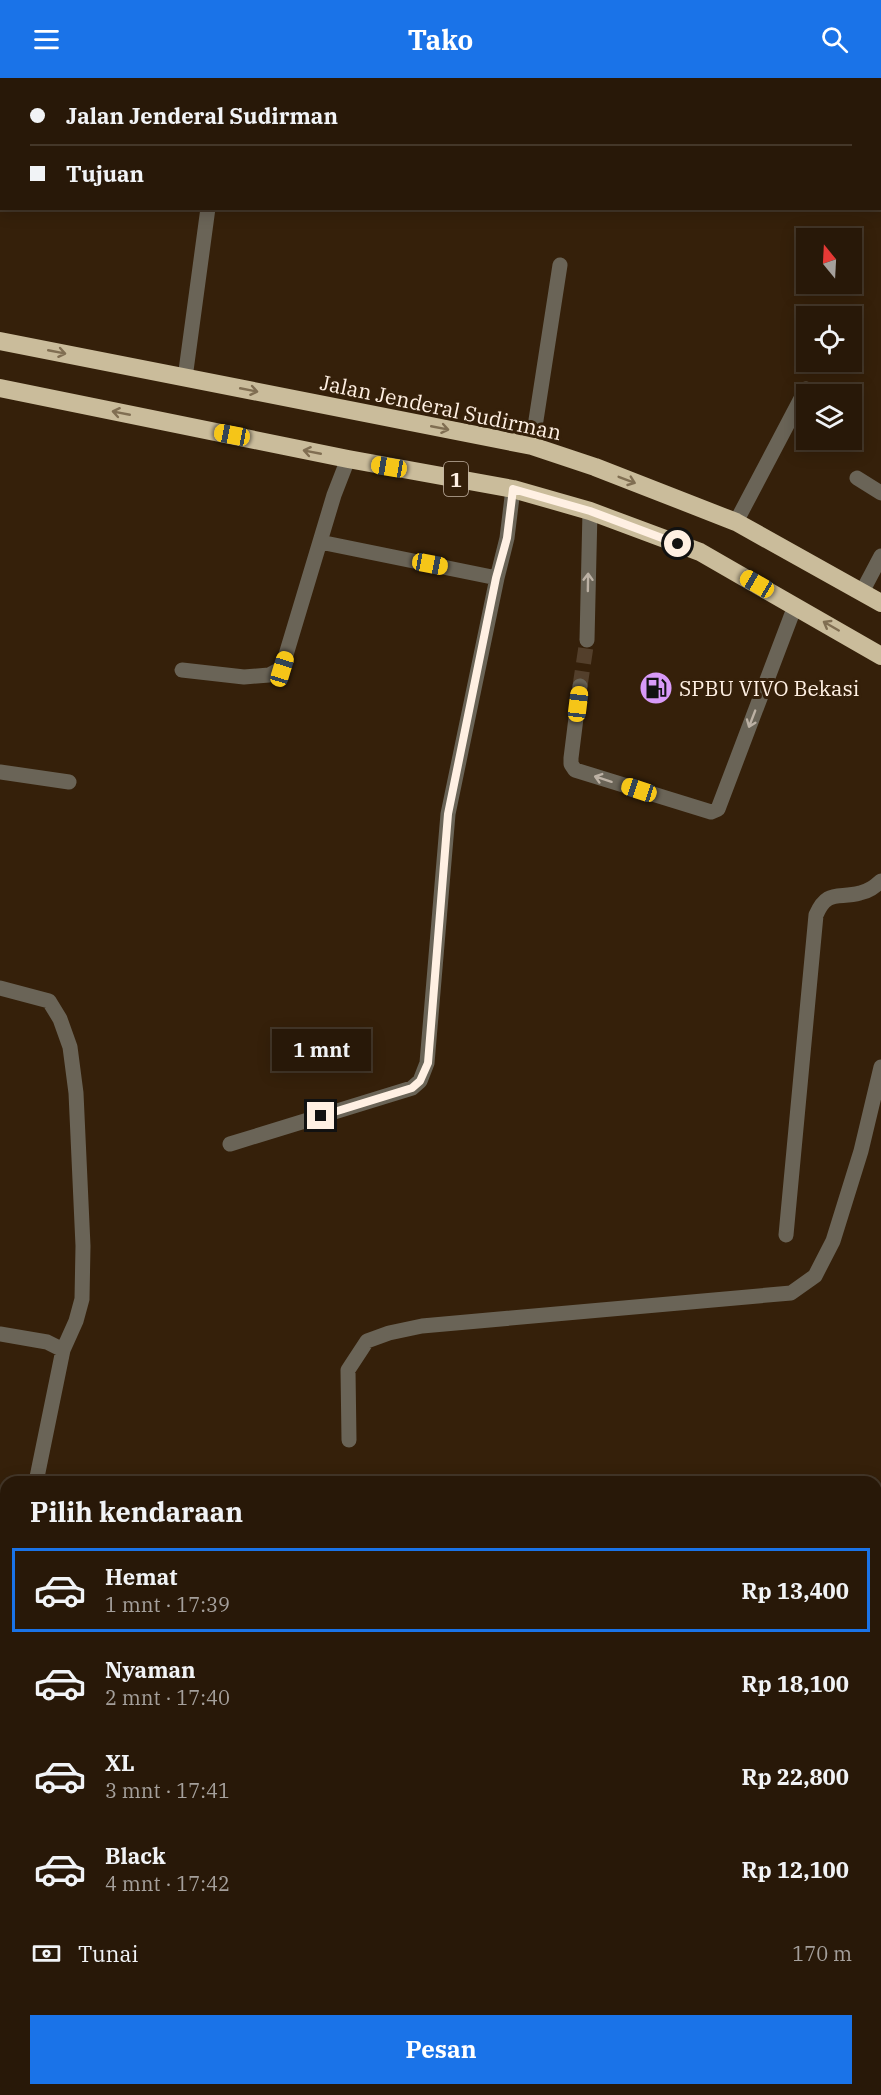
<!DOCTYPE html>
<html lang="id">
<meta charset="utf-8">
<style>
:root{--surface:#281808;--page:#302112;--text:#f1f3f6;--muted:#a5a09c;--line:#443729;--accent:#1a73e8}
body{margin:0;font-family:"IBM Plex Serif",serif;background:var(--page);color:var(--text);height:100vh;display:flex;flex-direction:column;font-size:22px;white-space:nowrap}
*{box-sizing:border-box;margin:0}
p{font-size:20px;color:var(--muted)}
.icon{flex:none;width:33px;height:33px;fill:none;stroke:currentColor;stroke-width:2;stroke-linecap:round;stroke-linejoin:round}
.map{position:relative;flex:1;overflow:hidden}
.sheet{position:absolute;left:0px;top:1398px;width:882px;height:620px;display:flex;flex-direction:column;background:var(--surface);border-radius:18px 18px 0 0;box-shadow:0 3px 15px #0003,0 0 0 2px var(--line)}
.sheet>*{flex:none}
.guide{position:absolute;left:0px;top:0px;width:882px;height:132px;box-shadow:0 3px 15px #0003,0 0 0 2px var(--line);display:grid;align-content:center;height:132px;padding:0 30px;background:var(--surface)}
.needle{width:39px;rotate:342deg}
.fabs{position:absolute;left:796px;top:150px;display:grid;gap:12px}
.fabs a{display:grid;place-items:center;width:66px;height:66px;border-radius:0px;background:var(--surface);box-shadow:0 3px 15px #0003,0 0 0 2px var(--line);font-size:30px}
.end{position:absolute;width:27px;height:27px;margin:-14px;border:8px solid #fff0e3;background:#111;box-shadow:0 0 0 3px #111}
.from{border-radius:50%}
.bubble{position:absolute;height:42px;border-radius:0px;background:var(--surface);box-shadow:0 3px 15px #0003,0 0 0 2px var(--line);font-size:20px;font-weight:700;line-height:42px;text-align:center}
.car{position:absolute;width:18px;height:36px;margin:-18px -9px;border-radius:8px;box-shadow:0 0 4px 2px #0007;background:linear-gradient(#f5c518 24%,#345 0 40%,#f5c518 0 76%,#345 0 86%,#f5c518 0)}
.guide b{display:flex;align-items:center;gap:21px;height:57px;font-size:22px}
.guide b+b{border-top:2px solid var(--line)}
.guide i{width:15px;height:15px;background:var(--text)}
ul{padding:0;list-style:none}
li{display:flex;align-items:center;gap:18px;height:84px;margin:0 12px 9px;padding:0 18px;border:3px solid transparent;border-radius:0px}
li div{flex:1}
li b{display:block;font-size:22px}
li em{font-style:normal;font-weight:700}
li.current{border-color:var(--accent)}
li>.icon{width:54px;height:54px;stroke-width:1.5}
h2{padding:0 30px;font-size:27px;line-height:72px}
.pay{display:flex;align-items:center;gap:15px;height:66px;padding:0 30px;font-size:22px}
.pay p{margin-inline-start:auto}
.cta{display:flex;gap:12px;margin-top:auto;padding:12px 30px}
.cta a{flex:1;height:69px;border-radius:0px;background:var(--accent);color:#fff;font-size:24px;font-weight:700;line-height:69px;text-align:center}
header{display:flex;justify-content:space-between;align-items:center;height:78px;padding:0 30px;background:var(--accent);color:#fff;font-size:27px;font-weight:700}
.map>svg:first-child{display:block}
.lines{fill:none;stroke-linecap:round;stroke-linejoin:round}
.minor-tunnel{stroke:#533f2b;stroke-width:15;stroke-dasharray:15 8;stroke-linecap:butt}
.minor{stroke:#6a6457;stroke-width:15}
.highway{stroke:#cabc9b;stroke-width:18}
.oneway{stroke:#806e52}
.oneway2{stroke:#bcb1a4}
.route{stroke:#fff0e3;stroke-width:8}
.labels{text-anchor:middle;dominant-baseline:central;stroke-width:6;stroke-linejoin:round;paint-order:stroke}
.shield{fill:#35200a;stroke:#c2b2a2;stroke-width:1.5}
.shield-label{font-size:20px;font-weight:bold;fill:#fff0e3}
.street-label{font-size:21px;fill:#fff0e3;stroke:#35200a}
.poi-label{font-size:21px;fill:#fff0e3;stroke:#35200a;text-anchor:start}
</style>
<header><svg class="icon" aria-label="menu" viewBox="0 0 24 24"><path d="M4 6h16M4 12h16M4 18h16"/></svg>Tako<svg class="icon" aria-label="search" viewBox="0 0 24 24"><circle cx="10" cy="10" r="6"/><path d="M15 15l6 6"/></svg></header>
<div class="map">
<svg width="881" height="2017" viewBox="0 0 881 2017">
<rect width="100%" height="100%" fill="#35200a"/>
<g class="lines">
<path class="minor-tunnel" d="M 580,608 L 587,562"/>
<path class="minor" d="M 226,2 L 226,0
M 185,300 L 208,130
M 532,368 L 560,187
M 857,400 L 881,415
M 736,444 L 806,311
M 320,464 L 497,500
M 862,514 L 881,478
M 587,562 L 590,433
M 182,592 L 244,599 L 269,597 L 282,590 L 334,417 L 348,381
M 580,608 L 571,680 L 571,686 L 575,692 L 711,734 L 718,731 L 795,528
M 0,694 L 69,704
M 0,910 L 49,923 L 60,941 L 70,969 L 76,1015 L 83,1168 L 82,1221 L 76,1243 L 63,1272
M 230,1066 L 412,1010 L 420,1003 L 427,985 L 448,736 L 497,500 L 507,460 L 513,411
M 786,1157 L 816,837 C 827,811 838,821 860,815 C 869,813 874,809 881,803
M 0,1256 L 47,1264 L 63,1272 L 36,1404
M 349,1362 L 348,1292 L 367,1263 L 389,1255 L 422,1248 L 791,1215 L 815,1198 L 833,1163 L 861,1073 L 881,989
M 0,1435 L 6,1436
M 0,1547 L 6,1525
M 876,1682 L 881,1682
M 0,1685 L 6,1688
M 876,1813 L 881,1814
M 0,1823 L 6,1826
M 0,1966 L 6,1966
M 142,2012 L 144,2017
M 433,2012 L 433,2017
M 324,2017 L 357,2012 L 378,2017
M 702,2017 L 726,2017
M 860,2017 L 861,2012"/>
<path class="highway" d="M 0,263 L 532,368 L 595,389 L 736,444 L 881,525
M 0,310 L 348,381 L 513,411 L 590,433 L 700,474 L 881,578"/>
</g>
<defs><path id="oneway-shaft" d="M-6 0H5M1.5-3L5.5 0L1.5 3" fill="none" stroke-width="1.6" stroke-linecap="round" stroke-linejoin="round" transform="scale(1.5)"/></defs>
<g class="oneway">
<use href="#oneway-shaft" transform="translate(57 274) rotate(11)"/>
<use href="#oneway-shaft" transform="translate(249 312) rotate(11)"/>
<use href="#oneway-shaft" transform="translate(121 335) rotate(-169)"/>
<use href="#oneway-shaft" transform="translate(440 350) rotate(11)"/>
<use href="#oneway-shaft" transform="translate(312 374) rotate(-169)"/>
<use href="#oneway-shaft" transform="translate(627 402) rotate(21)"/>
<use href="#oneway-shaft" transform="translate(831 548) rotate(-150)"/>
</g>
<g class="oneway2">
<use href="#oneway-shaft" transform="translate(588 504) rotate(-89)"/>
<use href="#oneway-shaft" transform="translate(752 641) rotate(111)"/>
<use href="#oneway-shaft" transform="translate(603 701) rotate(-162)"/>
</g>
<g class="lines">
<path class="route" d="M 321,1038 L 412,1010 L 420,1003 L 428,985 L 448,736 L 496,500 L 507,460 L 513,411 L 590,433 L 678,466"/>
</g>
<defs>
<symbol id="fuel-disc" viewBox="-11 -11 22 22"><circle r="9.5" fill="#d89af8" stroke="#35200a"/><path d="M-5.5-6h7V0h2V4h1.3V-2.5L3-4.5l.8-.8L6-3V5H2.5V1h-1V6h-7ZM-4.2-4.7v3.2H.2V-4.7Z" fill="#111"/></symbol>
</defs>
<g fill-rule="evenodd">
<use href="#fuel-disc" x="637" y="591" width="38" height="38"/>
</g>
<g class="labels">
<rect class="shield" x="444" y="384" width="24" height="34" rx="4.5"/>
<g class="shield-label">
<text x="456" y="401">1</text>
</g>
<g class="street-label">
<text transform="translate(441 329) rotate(12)">Jalan Jenderal Sudirman</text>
</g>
<g class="poi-label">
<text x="679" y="610">SPBU VIVO Bekasi</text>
</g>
</g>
</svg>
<div class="fabs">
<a><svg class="needle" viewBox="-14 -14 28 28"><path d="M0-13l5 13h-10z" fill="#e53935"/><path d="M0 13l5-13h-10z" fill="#a5a09c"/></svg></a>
<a><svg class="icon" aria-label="locate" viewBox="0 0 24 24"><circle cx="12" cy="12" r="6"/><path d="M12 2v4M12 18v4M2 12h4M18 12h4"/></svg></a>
<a><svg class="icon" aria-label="layers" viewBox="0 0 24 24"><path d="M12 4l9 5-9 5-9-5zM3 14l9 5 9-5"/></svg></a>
</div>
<i class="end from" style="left:678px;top:466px"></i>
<i class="end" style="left:321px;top:1038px"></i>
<div class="bubble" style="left:272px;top:951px;width:99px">1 mnt</div>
<i class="car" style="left:232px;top:357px;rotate:281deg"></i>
<i class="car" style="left:389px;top:389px;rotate:280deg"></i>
<i class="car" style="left:430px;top:486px;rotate:101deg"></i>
<i class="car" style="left:757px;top:506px;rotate:300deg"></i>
<i class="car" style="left:282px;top:591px;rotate:17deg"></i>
<i class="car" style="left:578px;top:626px;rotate:7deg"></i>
<i class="car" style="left:639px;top:712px;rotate:288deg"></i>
<div class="guide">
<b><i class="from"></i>Jalan Jenderal Sudirman</b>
<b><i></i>Tujuan</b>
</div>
<section class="sheet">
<h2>Pilih kendaraan</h2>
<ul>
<li class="current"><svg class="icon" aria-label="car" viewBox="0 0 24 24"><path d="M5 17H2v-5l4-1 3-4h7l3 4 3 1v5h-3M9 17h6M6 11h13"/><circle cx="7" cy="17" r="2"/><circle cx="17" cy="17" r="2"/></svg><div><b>Hemat</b><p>1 mnt · 17:39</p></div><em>Rp 13,400</em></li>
<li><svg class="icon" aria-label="car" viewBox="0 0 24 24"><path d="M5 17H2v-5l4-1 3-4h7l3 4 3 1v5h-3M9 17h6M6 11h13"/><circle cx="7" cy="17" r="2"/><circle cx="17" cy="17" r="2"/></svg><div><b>Nyaman</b><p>2 mnt · 17:40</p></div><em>Rp 18,100</em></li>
<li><svg class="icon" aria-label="car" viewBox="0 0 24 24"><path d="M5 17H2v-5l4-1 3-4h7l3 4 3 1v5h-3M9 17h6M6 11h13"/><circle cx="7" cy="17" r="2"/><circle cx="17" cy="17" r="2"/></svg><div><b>XL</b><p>3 mnt · 17:41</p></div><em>Rp 22,800</em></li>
<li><svg class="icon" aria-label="car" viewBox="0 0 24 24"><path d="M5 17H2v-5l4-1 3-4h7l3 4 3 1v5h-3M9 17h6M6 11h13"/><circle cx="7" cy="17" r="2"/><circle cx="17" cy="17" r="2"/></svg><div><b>Black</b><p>4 mnt · 17:42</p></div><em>Rp 12,100</em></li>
</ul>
<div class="pay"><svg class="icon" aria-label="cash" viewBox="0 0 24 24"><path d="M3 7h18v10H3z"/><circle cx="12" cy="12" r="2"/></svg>Tunai<p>170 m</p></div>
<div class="cta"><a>Pesan</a></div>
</section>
</div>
